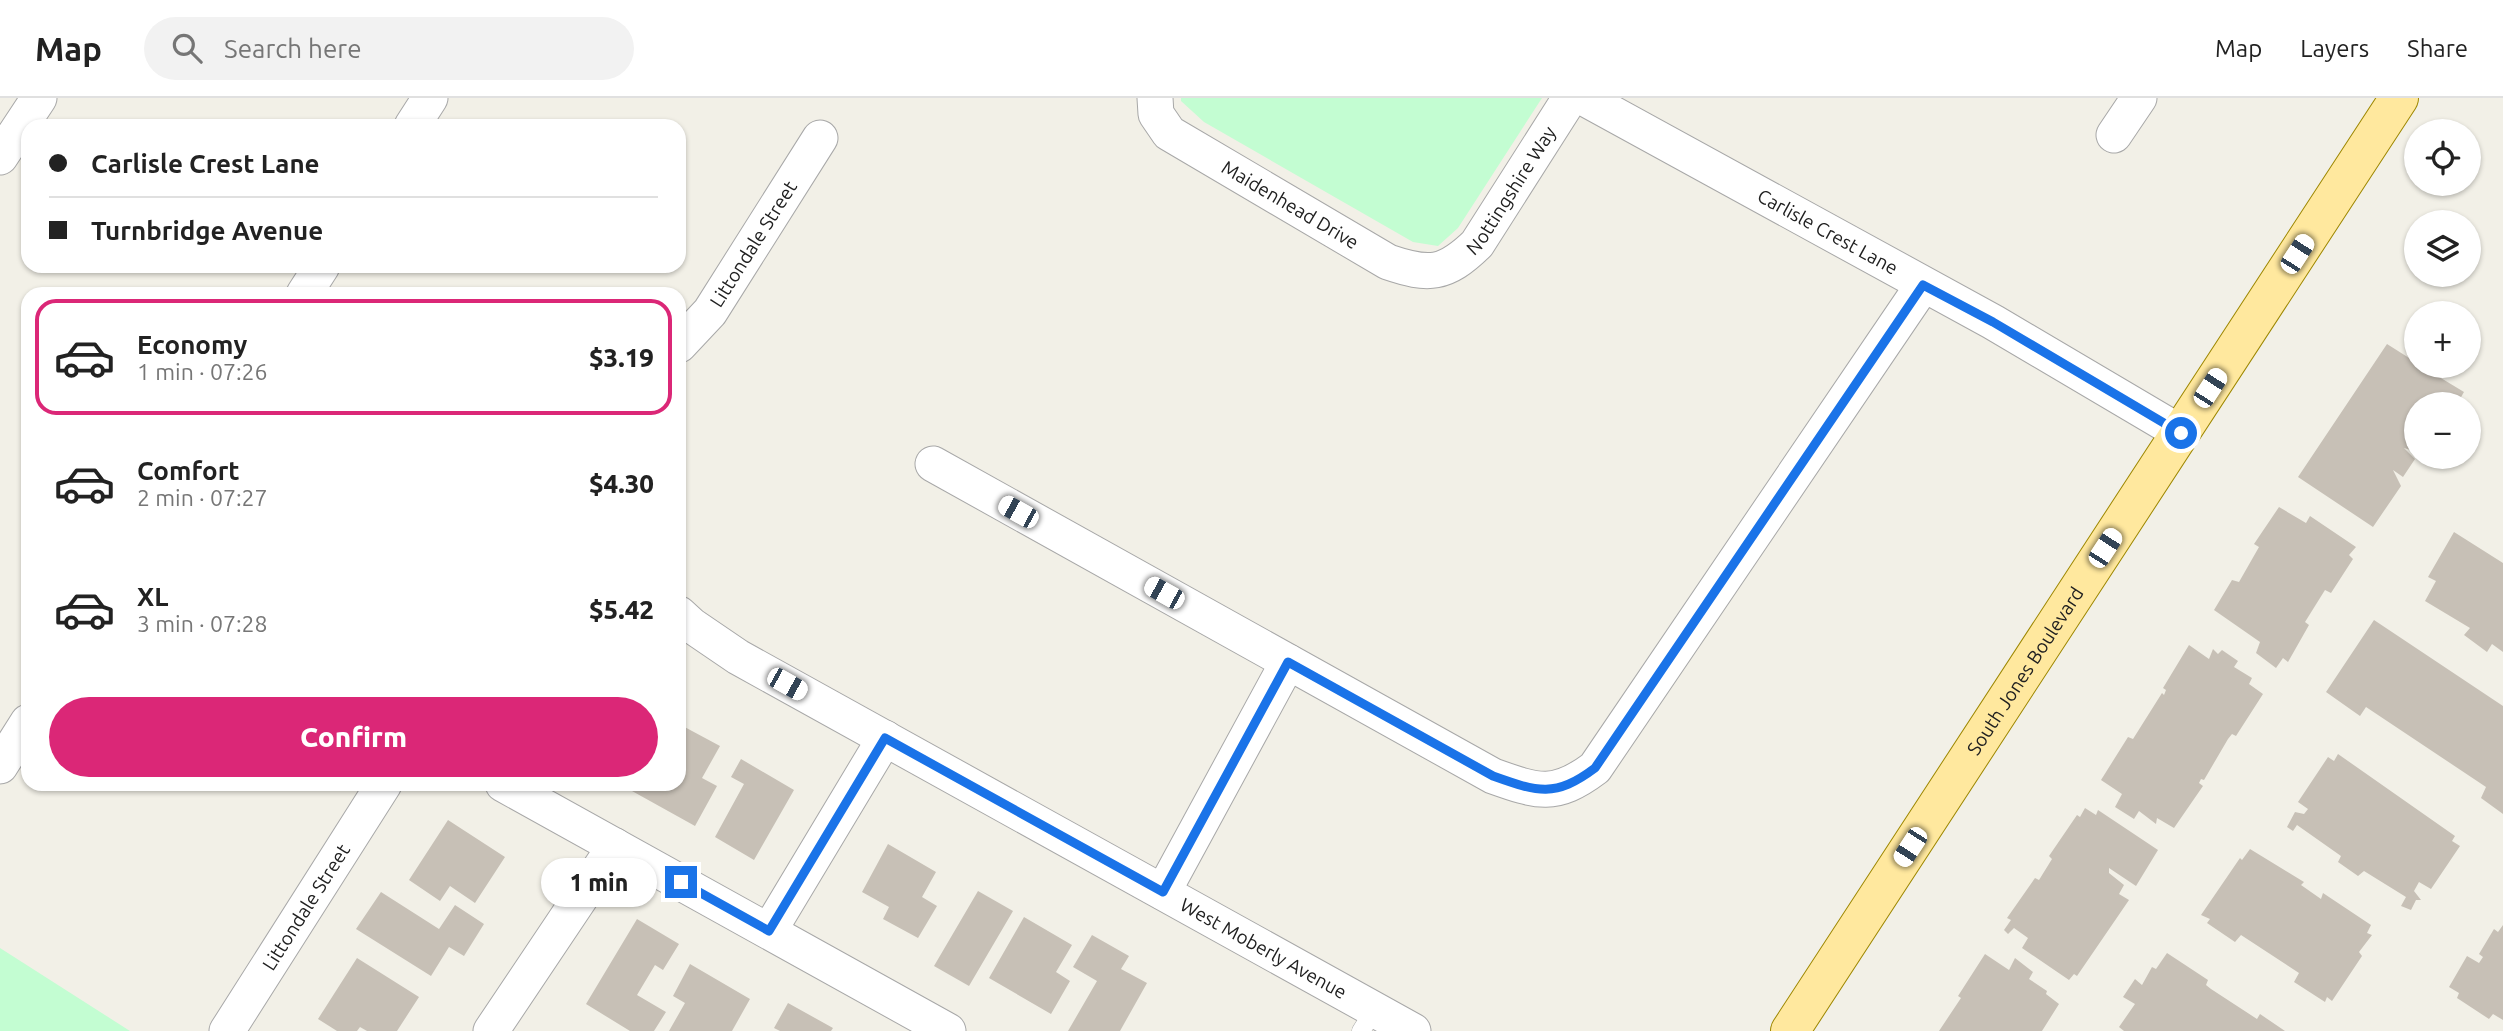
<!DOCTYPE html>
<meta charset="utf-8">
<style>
:root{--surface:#fff;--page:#f2f2f2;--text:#222;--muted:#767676;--line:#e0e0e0;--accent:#db2777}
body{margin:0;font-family:Ubuntu,sans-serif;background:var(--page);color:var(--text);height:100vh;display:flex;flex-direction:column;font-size:26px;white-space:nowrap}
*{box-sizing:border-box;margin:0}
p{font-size:23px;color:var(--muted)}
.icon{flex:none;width:38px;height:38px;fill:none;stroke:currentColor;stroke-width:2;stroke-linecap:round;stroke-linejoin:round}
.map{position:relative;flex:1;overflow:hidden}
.side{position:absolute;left:21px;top:189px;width:665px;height:504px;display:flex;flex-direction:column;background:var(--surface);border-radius:21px;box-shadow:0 2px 5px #0004}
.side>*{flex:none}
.guide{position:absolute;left:21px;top:21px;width:665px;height:154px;border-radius:21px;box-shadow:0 2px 5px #0004;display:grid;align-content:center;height:154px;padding:0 28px;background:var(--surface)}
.fabs{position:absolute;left:2404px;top:21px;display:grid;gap:14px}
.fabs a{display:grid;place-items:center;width:77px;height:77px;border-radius:50%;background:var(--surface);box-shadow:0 2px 5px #0004;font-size:35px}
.end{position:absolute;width:32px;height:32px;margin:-16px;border:9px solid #1a73e8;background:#fff;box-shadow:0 0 0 4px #fff}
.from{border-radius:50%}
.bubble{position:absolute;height:49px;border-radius:24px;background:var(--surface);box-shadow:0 2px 5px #0004;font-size:23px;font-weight:800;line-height:49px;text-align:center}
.car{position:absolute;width:21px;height:42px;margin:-21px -10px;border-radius:9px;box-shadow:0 0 5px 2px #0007;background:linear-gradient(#fff 24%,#345 0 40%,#fff 0 76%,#345 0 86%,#fff 0)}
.guide b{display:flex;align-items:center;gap:24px;height:66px;font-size:26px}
.guide b+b{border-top:2px solid var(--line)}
.guide i{width:18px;height:18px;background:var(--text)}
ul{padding:12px 0 0;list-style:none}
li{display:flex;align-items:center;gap:21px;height:116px;margin:0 14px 10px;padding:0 14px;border:4px solid transparent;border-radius:21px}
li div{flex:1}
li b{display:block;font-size:26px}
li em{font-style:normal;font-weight:800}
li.current{border-color:var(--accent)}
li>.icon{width:63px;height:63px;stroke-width:1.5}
.primary-button{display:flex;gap:14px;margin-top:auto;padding:14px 28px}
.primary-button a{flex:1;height:80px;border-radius:42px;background:var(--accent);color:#fff;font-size:28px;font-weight:800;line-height:80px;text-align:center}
header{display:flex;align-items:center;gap:42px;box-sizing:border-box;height:98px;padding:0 35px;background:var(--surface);border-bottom:2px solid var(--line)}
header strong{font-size:33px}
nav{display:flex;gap:38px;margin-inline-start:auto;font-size:24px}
.search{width:490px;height:63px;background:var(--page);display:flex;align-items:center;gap:18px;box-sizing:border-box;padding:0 24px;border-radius:38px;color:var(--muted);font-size:26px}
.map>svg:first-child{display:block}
.park{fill:#c3fdd2}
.building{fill:#c7c0b6}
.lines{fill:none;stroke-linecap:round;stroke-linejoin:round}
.lane-casing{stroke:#a8a8a8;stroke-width:19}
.street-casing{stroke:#a8a8a8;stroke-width:37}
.primary-casing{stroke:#9d8700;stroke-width:40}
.lane{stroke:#fff;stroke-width:18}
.street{stroke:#fff;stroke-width:35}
.primary{stroke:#ffe89e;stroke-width:38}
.route{stroke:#1a73e8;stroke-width:9}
.labels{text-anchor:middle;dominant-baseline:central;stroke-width:5;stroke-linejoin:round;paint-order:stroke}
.street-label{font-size:19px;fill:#212121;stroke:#fff}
</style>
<header>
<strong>Map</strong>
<div class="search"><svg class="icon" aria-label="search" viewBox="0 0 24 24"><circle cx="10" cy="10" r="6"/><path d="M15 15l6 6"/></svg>Search here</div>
<nav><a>Map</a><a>Layers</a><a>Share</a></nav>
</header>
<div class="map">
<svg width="2503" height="933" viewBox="0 0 2503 933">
<rect width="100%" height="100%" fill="#f2f0e7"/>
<path class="park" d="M 1181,0 L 1542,0 L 1458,130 L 1438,148 L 1413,144 L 1204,24 L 1181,3 Z
M 0,850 L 130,933 L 0,933 Z"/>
<path class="building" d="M 2387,246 L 2417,265 L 2417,268 L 2421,268 L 2464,294 L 2457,306 L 2417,306 L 2417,354 L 2404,350 L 2415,361 L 2403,379 L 2393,372 L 2401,388 L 2373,429 L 2298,379 Z
M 2279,409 L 2306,425 L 2310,418 L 2356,449 L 2349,457 L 2353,461 L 2331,495 L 2325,492 L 2305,524 L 2309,527 L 2288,564 L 2283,560 L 2276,570 L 2256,555 L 2260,544 L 2214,512 L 2232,482 L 2239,484 L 2259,449 L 2254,446 Z
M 2454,434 L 2503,465 L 2503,554 L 2492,546 L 2487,554 L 2464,537 L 2470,530 L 2425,503 L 2436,483 L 2428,479 Z
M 2374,522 L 2503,608 L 2503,716 L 2481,700 L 2486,689 L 2366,609 L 2360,618 L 2326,594 Z
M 2189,547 L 2209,561 L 2213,551 L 2218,556 L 2222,552 L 2238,563 L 2234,569 L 2252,580 L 2249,586 L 2263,596 L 2236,638 L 2232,636 L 2228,641 L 2204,682 L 2201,681 L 2199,685 L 2203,688 L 2174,730 L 2157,720 L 2156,726 L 2139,713 L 2134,721 L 2115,709 L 2122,696 L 2101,682 L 2128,639 L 2133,641 L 2162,595 L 2164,597 L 2166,592 L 2163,590 Z
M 679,626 L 720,648 L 702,680 L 717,688 L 695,728 L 632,693 L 635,686 L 679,686 Z
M 2338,656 L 2455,738 L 2452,743 L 2460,748 L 2431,791 L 2419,784 L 2414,793 L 2421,802 L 2416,802 L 2411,812 L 2401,808 L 2406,799 L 2364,773 L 2358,778 L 2338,764 L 2341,758 L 2297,727 L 2293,733 L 2287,729 L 2295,714 L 2304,716 L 2308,711 L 2298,704 L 2328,659 L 2334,663 Z
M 741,661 L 794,692 L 754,762 L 715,739 L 744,686 L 731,679 Z
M 2085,710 L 2096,717 L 2098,712 L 2158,752 L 2136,788 L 2109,770 L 2109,775 L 2124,787 L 2119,796 L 2129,802 L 2077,878 L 2074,876 L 2069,882 L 2022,850 L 2028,840 L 2014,830 L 2008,836 L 2004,832 L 2011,822 L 2007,820 L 2035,780 L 2039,782 L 2052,761 L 2049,758 L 2077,717 L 2080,719 Z
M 448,722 L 505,759 L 475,805 L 450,788 L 440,803 L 409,782 Z
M 888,746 L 936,774 L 922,799 L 937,808 L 918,840 L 883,821 L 889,809 L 862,794 Z
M 2250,751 L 2304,784 L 2301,787 L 2321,801 L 2323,795 L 2371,827 L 2367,835 L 2372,837 L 2359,854 L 2362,858 L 2332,903 L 2327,899 L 2325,904 L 2294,884 L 2299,875 L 2241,837 L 2235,844 L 2207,825 L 2210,821 L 2201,817 L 2240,760 L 2242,762 Z
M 978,793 L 1013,813 L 969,888 L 934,868 Z
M 381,794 L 439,831 L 455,807 L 484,826 L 464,858 L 449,849 L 431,878 L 356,831 Z
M 1024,819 L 1072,847 L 1056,874 L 1070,883 L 1051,916 L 989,880 Z
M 637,821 L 679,846 L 663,872 L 655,867 L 637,897 L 666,914 L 654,933 L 630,933 L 586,906 Z
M 2503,827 L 2503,922 L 2493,916 L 2489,921 L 2457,900 L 2459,895 L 2449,889 L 2467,858 L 2479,865 L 2483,859 L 2479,856 L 2494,831 L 2498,834 Z
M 1092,837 L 1129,858 L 1121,871 L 1147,885 L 1120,933 L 1068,933 L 1097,883 L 1073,869 Z
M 2167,855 L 2208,882 L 2206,887 L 2211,891 L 2257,921 L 2260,916 L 2285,933 L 2124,933 L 2119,929 L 2135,906 L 2123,899 L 2135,881 L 2142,887 L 2152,869 L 2156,871 Z
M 1985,856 L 2009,872 L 2015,860 L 2033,874 L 2029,881 L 2047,893 L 2046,896 L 2059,906 L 2042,933 L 1939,933 L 1961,900 L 1958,898 Z
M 357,860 L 419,899 L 397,933 L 367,933 L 360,929 L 357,933 L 337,933 L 318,921 Z
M 690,866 L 750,901 L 732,933 L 669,933 L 685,905 L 673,898 Z
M 788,905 L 833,930 L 831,933 L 780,933 L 774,930 Z"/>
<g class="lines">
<defs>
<path id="lane" d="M 1361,933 L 1375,911"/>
<g id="street">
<path id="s1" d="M 1155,0 L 1156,16 L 1169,35 L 1388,164 C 1429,178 1445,177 1477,146 L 1570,0"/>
<path id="s2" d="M 1584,0 L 1993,224 L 2181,335"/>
<path d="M 412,28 L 430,0"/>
<path d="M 2114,37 L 2139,0"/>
<path d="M 0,59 L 39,0"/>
<path d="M 304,196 L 322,168"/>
<path id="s3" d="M 679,247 L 710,214 L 820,40"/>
<path d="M 933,366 L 1493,678 C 1538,694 1555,700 1595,670 L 1923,187"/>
<path id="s4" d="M 679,516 L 691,527 L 738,559 L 1413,933"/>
<path d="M 0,668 L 28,624"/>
<path d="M 503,686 L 948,933"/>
<path d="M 1163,794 L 1288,564"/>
<path d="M 769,833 L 885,640"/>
<path id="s5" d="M 227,933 L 384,686"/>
<path d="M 491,933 L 615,748"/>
</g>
<g id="primary">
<path id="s6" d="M 1790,933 L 2399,0"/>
</g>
</defs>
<use href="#lane" class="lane-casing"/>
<use href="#street" class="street-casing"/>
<use href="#primary" class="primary-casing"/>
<use href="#lane" class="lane"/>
<use href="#street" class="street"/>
<use href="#primary" class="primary"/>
</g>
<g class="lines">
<path class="route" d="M 681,784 L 769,833 L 885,640 L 1163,794 L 1288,564 L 1493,678 C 1538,694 1555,700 1595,670 L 1923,187 L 1993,224 L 2181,335"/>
</g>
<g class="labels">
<g class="street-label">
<text stroke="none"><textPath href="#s1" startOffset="455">Nottingshire Way</textPath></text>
<text stroke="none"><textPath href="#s1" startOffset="180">Maidenhead Drive</textPath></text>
<text stroke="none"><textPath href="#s2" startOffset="278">Carlisle Crest Lane</textPath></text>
<text stroke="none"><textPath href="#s3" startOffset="126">Littondale Street</textPath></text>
<text stroke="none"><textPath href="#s6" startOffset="430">South Jones Boulevard</textPath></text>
<text stroke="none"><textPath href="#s5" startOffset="147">Littondale Street</textPath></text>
<text stroke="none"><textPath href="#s4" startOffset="674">West Moberly Avenue</textPath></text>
</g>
</g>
</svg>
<div class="fabs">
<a><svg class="icon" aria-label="locate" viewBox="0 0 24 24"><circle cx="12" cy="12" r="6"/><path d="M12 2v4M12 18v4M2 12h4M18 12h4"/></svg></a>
<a><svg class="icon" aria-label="layers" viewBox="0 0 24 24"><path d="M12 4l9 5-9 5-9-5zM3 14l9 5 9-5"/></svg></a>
<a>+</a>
<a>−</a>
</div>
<i class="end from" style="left:2181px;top:335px"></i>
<i class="end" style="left:681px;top:784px"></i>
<div class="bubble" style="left:541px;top:760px;width:116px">1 min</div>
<i class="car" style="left:2297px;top:156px;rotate:33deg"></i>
<i class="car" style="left:2210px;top:290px;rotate:33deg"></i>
<i class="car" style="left:1018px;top:414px;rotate:299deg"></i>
<i class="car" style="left:2105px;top:450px;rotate:33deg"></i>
<i class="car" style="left:1164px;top:495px;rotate:299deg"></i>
<i class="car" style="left:787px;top:586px;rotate:119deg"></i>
<i class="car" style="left:1910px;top:749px;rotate:213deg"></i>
<div class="guide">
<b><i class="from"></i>Carlisle Crest Lane</b>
<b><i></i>Turnbridge Avenue</b>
</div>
<section class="side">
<ul>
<li class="current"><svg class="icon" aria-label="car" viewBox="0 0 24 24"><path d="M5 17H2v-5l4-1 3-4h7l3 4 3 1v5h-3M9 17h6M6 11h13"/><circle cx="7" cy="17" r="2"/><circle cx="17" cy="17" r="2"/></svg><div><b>Economy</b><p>1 min · 07:26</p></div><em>$3.19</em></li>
<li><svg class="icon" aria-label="car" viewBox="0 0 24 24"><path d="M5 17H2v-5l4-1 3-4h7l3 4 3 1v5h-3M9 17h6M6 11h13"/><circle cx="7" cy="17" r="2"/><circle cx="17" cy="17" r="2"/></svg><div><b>Comfort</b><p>2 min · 07:27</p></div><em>$4.30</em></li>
<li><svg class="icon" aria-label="car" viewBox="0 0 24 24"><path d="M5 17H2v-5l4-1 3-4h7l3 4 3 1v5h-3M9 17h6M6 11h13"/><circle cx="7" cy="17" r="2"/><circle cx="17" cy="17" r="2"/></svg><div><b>XL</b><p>3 min · 07:28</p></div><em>$5.42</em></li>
</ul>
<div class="primary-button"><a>Confirm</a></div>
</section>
</div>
